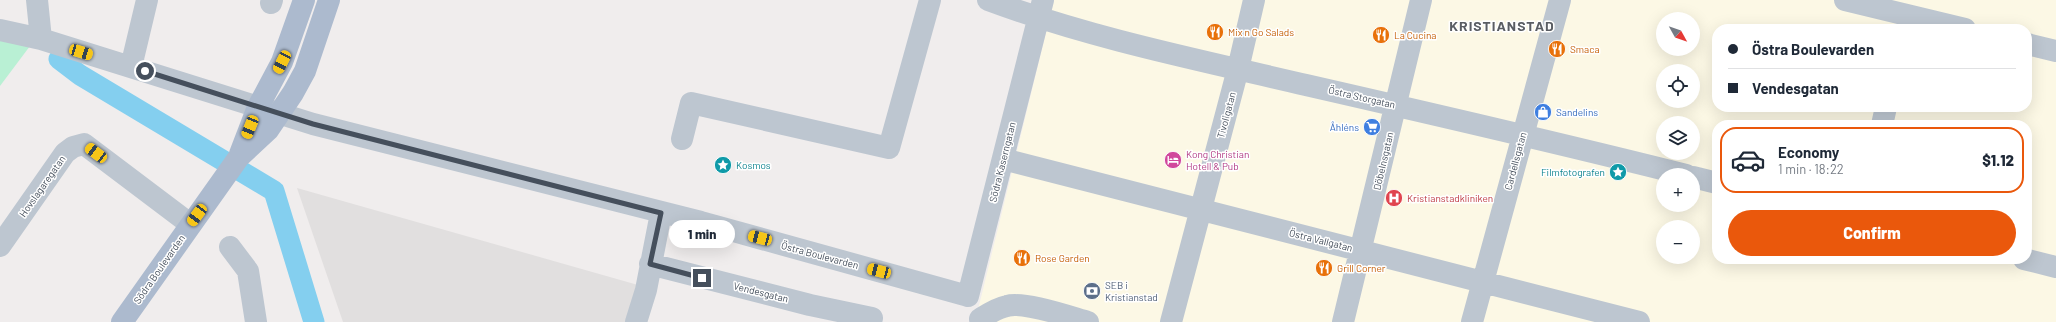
<!DOCTYPE html>
<meta charset="utf-8">
<style>
:root{--surface:#fff;--page:#f2f2f3;--text:#1f2937;--muted:#747a83;--line:#e0e1e3;--accent:#ea580c}
body{margin:0;font-family:Barlow,sans-serif;background:var(--page);color:var(--text);height:100vh;display:flex;flex-direction:column;font-size:15px;white-space:nowrap}
*{box-sizing:border-box;margin:0}
p{font-size:13px;color:var(--muted)}
.icon{flex:none;width:22px;height:22px;fill:none;stroke:currentColor;stroke-width:2;stroke-linecap:round;stroke-linejoin:round}
.map{position:relative;flex:1;overflow:hidden}
.side{position:absolute;left:1712px;top:120px;width:320px;height:144px;display:flex;flex-direction:column;background:var(--surface);border-radius:16px;box-shadow:0 4px 16px #0002}
.side>*{flex:none}
.guide{position:absolute;left:1712px;top:24px;width:320px;height:88px;border-radius:16px;box-shadow:0 4px 16px #0002;display:grid;align-content:center;height:88px;padding:0 16px;background:var(--surface)}
.needle{width:26px;rotate:130deg}
.buttons{position:absolute;left:1656px;top:12px;display:grid;gap:8px}
.buttons a{display:grid;place-items:center;width:44px;height:44px;border-radius:50%;background:var(--surface);box-shadow:0 4px 16px #0002;font-size:20px}
.end{position:absolute;width:18px;height:18px;margin:-9px;border:5px solid #454f5c;background:#fff;box-shadow:0 0 0 2px #fff}
.from{border-radius:50%}
.bubble{position:absolute;height:28px;border-radius:14px;background:var(--surface);box-shadow:0 4px 16px #0002;font-size:13px;font-weight:800;line-height:28px;text-align:center}
.car{position:absolute;width:12px;height:24px;margin:-12px -6px;border-radius:5px;box-shadow:0 0 3px 1px #0007;background:linear-gradient(#f5c518 24%,#345 0 40%,#f5c518 0 76%,#345 0 86%,#f5c518 0)}
.guide b{display:flex;align-items:center;gap:14px;height:38px;font-size:15px}
.guide b+b{border-top:1px solid var(--line)}
.guide i{width:10px;height:10px;background:var(--text)}
ul{padding:7px 0 0;list-style:none}
li{display:flex;align-items:center;gap:12px;height:66px;margin:0 8px 6px;padding:0 8px;border:2px solid transparent;border-radius:16px}
li div{flex:1}
li b{display:block;font-size:15px}
li em{font-style:normal;font-weight:800}
li.current{border-color:var(--accent)}
li>.icon{width:36px;height:36px;stroke-width:1.5}
.primary-button{display:flex;gap:8px;margin-top:auto;padding:8px 16px}
.primary-button a{flex:1;height:46px;border-radius:24px;background:var(--accent);color:#fff;font-size:16px;font-weight:800;line-height:46px;text-align:center}
.map>svg:first-child{display:block}
.commercial{fill:#fcf8e5;fill-rule:evenodd}
.education{fill:#e1dfdf}
.green{fill:#b9f0d4}
.lines{fill:none;stroke-linecap:round;stroke-linejoin:round}
.canal{stroke:#84cfef;stroke-width:21}
.minor{stroke:#bdc6d0;stroke-width:22}
.major{stroke:#acbace;stroke-width:22}
.route{stroke:#454f5c;stroke-width:5}
.labels{text-anchor:middle;dominant-baseline:central;stroke-width:3;stroke-linejoin:round;paint-order:stroke}
.food-label{font-size:10px;fill:#c56008;stroke:#fff;text-anchor:start}
.street-label{font-size:10px;fill:#454f5c;stroke:#fff}
.shop-label{font-size:10px;fill:#366cbe;stroke:#fff;text-anchor:start}
.hotel-label{font-size:10px;fill:#b23c85;stroke:#fff;text-anchor:start}
.culture-label{font-size:10px;fill:#0d838f;stroke:#fff;text-anchor:start}
.health-label{font-size:10px;fill:#be3a42;stroke:#fff;text-anchor:start}
.service-label{font-size:10px;fill:#4e5e75;stroke:#fff;text-anchor:start}
.district-label{font-size:14px;font-weight:bold;letter-spacing:1px;fill:#5a5d63;stroke:#fff}
</style>
<div class="map">
<svg width="2056" height="322" viewBox="0 0 2056 322">
<rect width="100%" height="100%" fill="#f0eded"/>
<path class="commercial" d="M 1054,0 L 2056,0 L 2056,322 L 975,322 ZM 1663,19 L 1693,19 L 1693,49 L 1663,49 ZM 1717,29 L 2027,29 L 2027,107 L 1717,107 ZM 1663,71 L 1693,71 L 1693,101 L 1663,101 ZM 1663,123 L 1693,123 L 1693,153 L 1663,153 ZM 1717,125 L 2027,125 L 2027,259 L 1717,259 ZM 1663,175 L 1693,175 L 1693,205 L 1663,205 ZM 1663,227 L 1693,227 L 1693,257 L 1663,257 Z"/>
<path class="education" d="M 297,188 L 638,285 L 628,322 L 343,322 Z"/>
<path class="green" d="M 0,39 L 30,46 L 0,86 Z"/>
<g class="lines">
<path class="canal" d="M 59,59 L 80,75 L 274,191 L 314,322"/>
<path class="minor" d="M 37,0 L 41,39
M 988,0 C 1090,38 1199,60 1306,85 C 1433,114 1559,143 1686,175
M 1845,0 L 1965,29
M 271,3 L 272,0
M 0,30 L 41,39 L 313,124 L 701,222 L 968,296
M 2027,44 L 2056,51
M 131,67 L 147,0
M 1882,125 L 1886,107
M 682,139 L 691,103 L 889,148 L 930,0
M 1003,159 L 1639,322
M 1693,177 L 1717,183
M 0,246 L 65,153 L 73,147 L 84,144 L 190,224
M 230,247 L 248,271 L 256,322
M 2024,259 L 2056,267
M 650,264 L 810,305 L 872,318
M 968,296 L 1043,0
M 980,319 C 988,314 997,308 1007,306 C 1024,301 1070,317 1088,322
M 636,322 L 646,290 L 661,213
M 1171,322 L 1238,69 L 1254,0
M 1343,322 L 1421,0
M 1472,322 L 1560,0"/>
<path class="major" d="M 240,154 L 258,107 L 282,62 L 304,0
M 122,322 L 239,157 L 268,130 L 293,93 L 305,71 L 329,0"/>
</g>
<g class="lines">
<path class="route" d="M 145,71 L 313,124 L 661,213 L 650,264 L 702,278"/>
</g>
<defs>
<symbol id="restaurant-disc" viewBox="-11 -11 22 22"><circle r="9.5" fill="#e8710a" stroke="#fff"/><path d="M-5-6h1v4h1v-4h1v4h1v-4h1v5L-1.5 .5V6h-2V.5L-5-1ZM5-6V6H3V1.5H1.5Q1.5-4 5-6Z" fill="#fff"/></symbol>
<symbol id="shop-disc" viewBox="-11 -11 22 22"><circle r="9.5" fill="#3f7fe0" stroke="#fff"/><path d="M-5-2.5h2.3a2.7 3.5 0 0 1 5.4 0H5L5.5 6h-11ZM-1.5-2.5h3a1.5 2.3 0 0 0-3 0Z" fill="#fff"/></symbol>
<symbol id="supermarket-disc" viewBox="-11 -11 22 22"><circle r="9.5" fill="#3f7fe0" stroke="#fff"/><path d="M-6-5.5h2.5l.6 2H6L4.5 2H-2.5L-4.4-4H-6ZM-1.5 3.2a1.3 1.3 0 1 0 .1 0ZM3 3.2a1.3 1.3 0 1 0 .1 0Z" fill="#fff"/></symbol>
<symbol id="hotel-disc" viewBox="-11 -11 22 22"><circle r="9.5" fill="#d1479c" stroke="#fff"/><path d="M-6-4.5h1.5V1H6V5H4.5V3h-9V5H-6ZM-4 0a1.8 1.8 0 1 1 3.6 0ZM.5 0V-2.5h3Q6-2.5 6 0Z" fill="#fff"/></symbol>
<symbol id="sight-disc" viewBox="-11 -11 22 22"><circle r="9.5" fill="#0f9aa8" stroke="#fff"/><path d="M0-6L1.8-2.2L6-1.7L2.9 1.2L3.7 5.4L0 3.3L-3.7 5.4L-2.9 1.2L-6-1.7L-1.8-2.2Z" fill="#fff"/></symbol>
<symbol id="hospital-disc" viewBox="-11 -11 22 22"><circle r="9.5" fill="#e0444e" stroke="#fff"/><path d="M-5-5h3v3.5h4V-5h3V5h-3V1.5h-4V5h-3Z" fill="#fff"/></symbol>
<symbol id="bank-disc" viewBox="-11 -11 22 22"><circle r="9.5" fill="#5c6f8a" stroke="#fff"/><path d="M-6-4H6V4H-6ZM0-2.3a2.3 2.3 0 1 0 0 4.6a2.3 2.3 0 1 0 0-4.6Z" fill="#fff"/></symbol>
</defs>
<g fill-rule="evenodd">
<use href="#restaurant-disc" x="1205" y="22" width="20" height="20"/>
<use href="#restaurant-disc" x="1371" y="25" width="20" height="20"/>
<use href="#restaurant-disc" x="1547" y="39" width="20" height="20"/>
<use href="#shop-disc" x="1533" y="102" width="20" height="20"/>
<use href="#supermarket-disc" x="1362" y="117" width="20" height="20"/>
<use href="#hotel-disc" x="1163" y="150" width="20" height="20"/>
<use href="#sight-disc" x="713" y="155" width="20" height="20"/>
<use href="#sight-disc" x="1608" y="162" width="20" height="20"/>
<use href="#hospital-disc" x="1384" y="188" width="20" height="20"/>
<use href="#restaurant-disc" x="1012" y="248" width="20" height="20"/>
<use href="#restaurant-disc" x="1314" y="258" width="20" height="20"/>
<use href="#bank-disc" x="1082" y="281" width="20" height="20"/>
</g>
<g class="labels">
<g class="food-label">
<text x="1228" y="32">Mix n Go Salads</text>
<text x="1394" y="35">La Cucina</text>
<text x="1570" y="49">Smaca</text>
<text x="1035" y="258">Rose Garden</text>
<text x="1337" y="268">Grill Corner</text>
</g>
<g class="street-label">
<text transform="translate(1362 97) rotate(13)">Östra Storgatan</text>
<text transform="translate(1226 115) rotate(-75)">Tivoligatan</text>
<text transform="translate(1383 161) rotate(-77)">Döbelnsgatan</text>
<text transform="translate(1515 161) rotate(-75)">Cardellsgatan</text>
<text transform="translate(1002 162) rotate(-76)">Södra Kaserngatan</text>
<text transform="translate(42 186) rotate(-55)">Hovslagaregatan</text>
<text transform="translate(1321 240) rotate(14)">Östra Vallgatan</text>
<text transform="translate(820 255) rotate(15)">Östra Boulevarden</text>
<text transform="translate(159 269) rotate(-55)">Södra Boulevarden</text>
<text transform="translate(761 292) rotate(14)">Vendesgatan</text>
</g>
<g class="shop-label">
<text x="1556" y="112">Sandelins</text>
<text x="1359" y="127" text-anchor="end">Åhléns</text>
</g>
<g class="hotel-label">
<text x="1186" y="154">Kong Christian<tspan x="1186" dy="12">Hotell &amp; Pub</tspan></text>
</g>
<g class="culture-label">
<text x="736" y="165">Kosmos</text>
<text x="1605" y="172" text-anchor="end">Filmfotografen</text>
</g>
<g class="health-label">
<text x="1407" y="198">Kristianstadkliniken</text>
</g>
<g class="service-label">
<text x="1105" y="285">SEB i<tspan x="1105" dy="12">Kristianstad</tspan></text>
</g>
<g class="district-label">
<text x="1502" y="25">KRISTIANSTAD</text>
</g>
</g>
</svg>
<div class="buttons">
<a><svg class="needle" viewBox="-14 -14 28 28"><path d="M0-13l5 13h-10z" fill="#e53935"/><path d="M0 13l5-13h-10z" fill="#747a83"/></svg></a>
<a><svg class="icon" aria-label="locate" viewBox="0 0 24 24"><circle cx="12" cy="12" r="6"/><path d="M12 2v4M12 18v4M2 12h4M18 12h4"/></svg></a>
<a><svg class="icon" aria-label="layers" viewBox="0 0 24 24"><path d="M12 4l9 5-9 5-9-5zM3 14l9 5 9-5"/></svg></a>
<a>+</a>
<a>−</a>
</div>
<i class="end from" style="left:145px;top:71px"></i>
<i class="end" style="left:702px;top:278px"></i>
<div class="bubble" style="left:669px;top:220px;width:66px">1 min</div>
<i class="car" style="left:81px;top:52px;rotate:107deg"></i>
<i class="car" style="left:282px;top:62px;rotate:207deg"></i>
<i class="car" style="left:250px;top:127px;rotate:202deg"></i>
<i class="car" style="left:96px;top:153px;rotate:307deg"></i>
<i class="car" style="left:197px;top:215px;rotate:217deg"></i>
<i class="car" style="left:760px;top:238px;rotate:285deg"></i>
<i class="car" style="left:879px;top:271px;rotate:285deg"></i>
<div class="guide">
<b><i class="from"></i>Östra Boulevarden</b>
<b><i></i>Vendesgatan</b>
</div>
<section class="side">
<ul>
<li class="current"><svg class="icon" aria-label="car" viewBox="0 0 24 24"><path d="M5 17H2v-5l4-1 3-4h7l3 4 3 1v5h-3M9 17h6M6 11h13"/><circle cx="7" cy="17" r="2"/><circle cx="17" cy="17" r="2"/></svg><div><b>Economy</b><p>1 min · 18:22</p></div><em>$1.12</em></li>
</ul>
<div class="primary-button"><a>Confirm</a></div>
</section>
</div>
